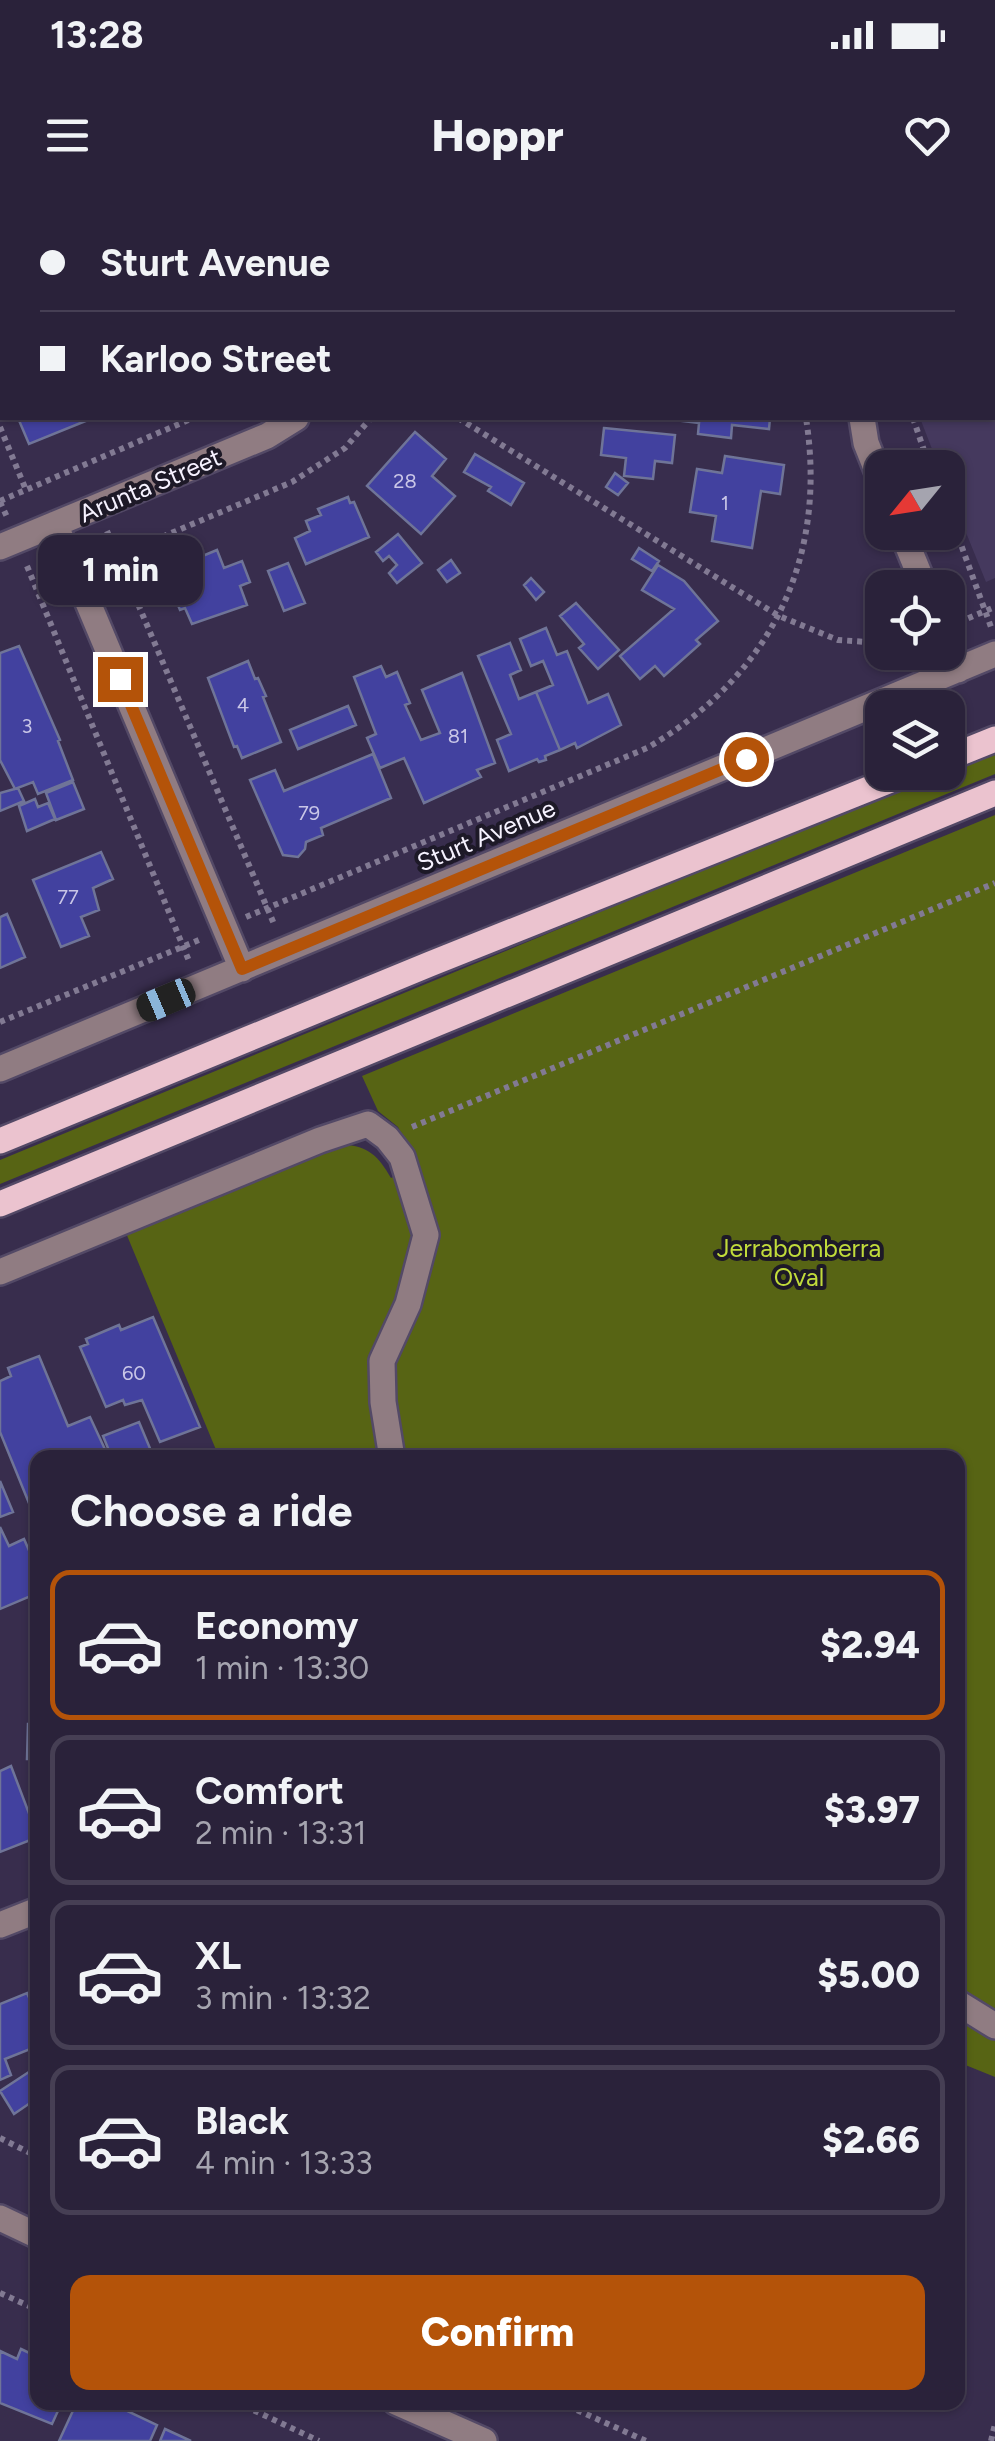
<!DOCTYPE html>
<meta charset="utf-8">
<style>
:root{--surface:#2a223a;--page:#362f45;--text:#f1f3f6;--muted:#a5a4af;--line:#463f54;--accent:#b45309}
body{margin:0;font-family:Figtree,sans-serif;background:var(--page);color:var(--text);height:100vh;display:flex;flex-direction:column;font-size:38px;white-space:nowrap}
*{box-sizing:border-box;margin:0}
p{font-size:32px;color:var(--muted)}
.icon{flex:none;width:55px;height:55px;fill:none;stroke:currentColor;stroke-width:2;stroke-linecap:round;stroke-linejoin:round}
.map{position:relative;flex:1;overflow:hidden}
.side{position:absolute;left:30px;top:1250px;width:935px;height:960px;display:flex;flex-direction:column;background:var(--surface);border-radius:20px;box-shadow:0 2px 8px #0004,0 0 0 2px var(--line)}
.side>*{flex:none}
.top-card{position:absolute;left:0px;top:0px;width:995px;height:220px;box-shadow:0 2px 8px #0004,0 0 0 2px var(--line);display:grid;align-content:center;height:220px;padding:0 40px;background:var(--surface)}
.needle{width:65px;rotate:240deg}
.controls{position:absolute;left:865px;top:250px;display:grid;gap:20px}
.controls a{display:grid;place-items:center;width:100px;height:100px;border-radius:20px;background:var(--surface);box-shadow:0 2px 8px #0004,0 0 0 2px var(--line);font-size:50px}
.end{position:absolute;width:45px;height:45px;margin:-22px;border:12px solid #b45309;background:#fff;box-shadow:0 0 0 5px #fff}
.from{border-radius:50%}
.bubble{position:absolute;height:70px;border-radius:20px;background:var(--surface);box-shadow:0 2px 8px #0004,0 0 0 2px var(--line);font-size:32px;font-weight:800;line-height:70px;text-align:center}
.car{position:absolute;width:30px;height:60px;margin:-30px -15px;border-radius:12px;box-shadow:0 0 8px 2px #0007;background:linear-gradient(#222 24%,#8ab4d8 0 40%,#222 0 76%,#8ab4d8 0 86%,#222 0)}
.top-card b{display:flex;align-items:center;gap:35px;height:95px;font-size:38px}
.top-card b+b{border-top:2px solid var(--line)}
.top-card i{width:25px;height:25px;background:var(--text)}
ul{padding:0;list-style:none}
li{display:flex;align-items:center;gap:30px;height:150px;margin:0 20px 15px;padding:0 20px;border:5px solid var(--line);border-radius:20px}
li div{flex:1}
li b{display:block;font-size:38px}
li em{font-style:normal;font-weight:800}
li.active{border-color:var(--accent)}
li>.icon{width:90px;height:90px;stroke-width:1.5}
h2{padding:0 40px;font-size:45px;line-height:120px}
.action{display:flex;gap:20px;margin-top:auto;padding:20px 40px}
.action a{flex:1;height:115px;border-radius:20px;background:var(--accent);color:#fff;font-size:40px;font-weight:800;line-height:115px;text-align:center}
.status{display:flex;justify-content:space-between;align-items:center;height:70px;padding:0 50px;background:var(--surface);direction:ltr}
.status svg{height:28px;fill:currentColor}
header{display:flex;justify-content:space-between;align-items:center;height:130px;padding:0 40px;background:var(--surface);font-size:45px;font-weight:800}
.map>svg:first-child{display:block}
.built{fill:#45395e}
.green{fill:#576414}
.building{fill:#42419f;stroke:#6f7498;stroke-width:2.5}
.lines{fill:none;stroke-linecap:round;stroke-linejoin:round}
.minor-casing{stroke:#534966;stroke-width:30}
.major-casing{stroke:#534966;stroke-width:30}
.path{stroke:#827a93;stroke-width:6;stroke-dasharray:5 5;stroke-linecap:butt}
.minor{stroke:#907c82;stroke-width:25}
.major{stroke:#ebc3cf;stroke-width:25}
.route{stroke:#b45309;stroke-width:12}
.labels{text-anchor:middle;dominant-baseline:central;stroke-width:8;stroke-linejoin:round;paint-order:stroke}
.number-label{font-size:20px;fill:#c9c6e7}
.street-label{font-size:25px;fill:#f6f2ff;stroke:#1d1927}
.park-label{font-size:25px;fill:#c1db3b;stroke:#1d1927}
</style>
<div class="status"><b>13:28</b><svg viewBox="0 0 49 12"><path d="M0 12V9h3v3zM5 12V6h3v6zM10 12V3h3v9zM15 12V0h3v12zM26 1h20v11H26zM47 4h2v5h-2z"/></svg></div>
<header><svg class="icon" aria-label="menu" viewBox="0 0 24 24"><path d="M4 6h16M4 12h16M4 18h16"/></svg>Hoppr<svg class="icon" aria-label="heart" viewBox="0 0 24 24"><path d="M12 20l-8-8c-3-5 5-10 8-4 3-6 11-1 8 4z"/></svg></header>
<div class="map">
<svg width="995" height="2241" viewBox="0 0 995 2241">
<rect width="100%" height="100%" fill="#382d4d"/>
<path class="built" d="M 881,0 L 995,0 L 995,378 L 986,382 L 948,288 L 948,268 L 939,267 L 920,218 L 992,218 L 992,2 Z"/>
<path class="green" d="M 995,555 L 995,574 L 0,984 L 0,960 L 861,604 Z
M 995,615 L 995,1877 L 958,1862 L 958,1258 L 219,1257 L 126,1033 L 343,945 C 368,945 379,957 391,978 L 417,966 L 398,927 L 378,911 L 362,876 Z"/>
<path class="building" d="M 465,0 L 567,0 L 567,2 L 465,2 Z
M 995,52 L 995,161 L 992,157 Z
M 18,218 L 93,218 L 29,244 Z
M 658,218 L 770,218 L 769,229 L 732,225 L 731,238 L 698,234 L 699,223 Z
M 604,228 L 675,235 L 672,263 L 655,261 L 653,279 L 624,276 L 626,258 L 601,255 Z
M 415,232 L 446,259 L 432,276 L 455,296 L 421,334 L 367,286 Z
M 475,254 L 524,283 L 511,305 L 488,291 L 491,287 L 464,272 Z
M 725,256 L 784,265 L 780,294 L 761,291 L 752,348 L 712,341 L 716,316 L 690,312 L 697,269 L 722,273 Z
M 615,273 L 628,283 L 618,295 L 606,287 Z
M 348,297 L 350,303 L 354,302 L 369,337 L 306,364 L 295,338 L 310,331 L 306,321 L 321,315 L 318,309 Z
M 398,334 L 422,363 L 397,383 L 389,373 L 397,365 L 389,356 L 383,361 L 376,352 Z
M 639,348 L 659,361 L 652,371 L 632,359 Z
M 217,350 L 224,368 L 242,361 L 250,382 L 240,386 L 247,405 L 192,424 L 185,408 L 180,410 L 164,372 Z
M 451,360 L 460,373 L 447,382 L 438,370 Z
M 288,363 L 305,403 L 284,411 L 268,371 Z
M 658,365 L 684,381 L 718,421 L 696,440 L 700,444 L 664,476 L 655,466 L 640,479 L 620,456 L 674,409 L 642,390 Z
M 531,378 L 544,392 L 536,400 L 524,385 Z
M 576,403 L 619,450 L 598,469 L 579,448 L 584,444 L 560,416 Z
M 546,428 L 557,455 L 567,451 L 588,503 L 608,494 L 621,525 L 577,548 L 575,543 L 560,550 L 536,492 L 553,485 L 543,461 L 531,466 L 520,439 Z
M 510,443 L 521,470 L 510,475 L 519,499 L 536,492 L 560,550 L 545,556 L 546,560 L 539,562 L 537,559 L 509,571 L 497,540 L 511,534 L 478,456 Z
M 19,446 L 60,540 L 58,541 L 73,580 L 38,594 L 33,582 L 15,589 L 0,560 L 0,453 Z
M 248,461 L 255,479 L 258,478 L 266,496 L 263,497 L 281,542 L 242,558 L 237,546 L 234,547 L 208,478 Z
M 381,466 L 386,477 L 397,472 L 410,503 L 405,505 L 421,540 L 440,533 L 422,490 L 462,473 L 495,563 L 477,570 L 481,577 L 424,603 L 404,558 L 380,568 L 367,538 L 376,534 L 354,477 Z
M 348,506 L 356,525 L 298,549 L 290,530 Z
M 373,554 L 391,598 L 321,628 L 323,635 L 306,642 L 305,649 L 298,657 L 283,655 L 250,580 L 275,570 L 284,591 Z
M 73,582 L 84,609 L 56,620 L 46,593 Z
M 18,588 L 24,601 L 0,611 L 0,593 Z
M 35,599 L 38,607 L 48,603 L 55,619 L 27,631 L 19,606 Z
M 101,652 L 113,679 L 93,688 L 99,710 L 81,717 L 89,736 L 61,747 L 33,680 Z
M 7,714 L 25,757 L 0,768 L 0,717 Z
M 153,1117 L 200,1227 L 160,1242 L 142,1200 L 125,1205 L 123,1200 L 106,1207 L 80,1147 L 88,1144 L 86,1139 L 119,1125 L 121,1130 Z
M 39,1156 L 68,1226 L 90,1217 L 109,1258 L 38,1258 L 38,1305 L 31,1308 L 0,1232 L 0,1181 L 11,1176 L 8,1168 Z
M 139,1222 L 154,1258 L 112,1258 L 103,1236 Z
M 0,1281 L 13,1312 L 0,1317 Z
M 0,1327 L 9,1346 L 24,1339 L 38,1371 L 38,1393 L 0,1409 Z
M 28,1524 L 38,1524 L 38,1559 L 27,1559 Z
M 11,1566 L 38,1637 L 0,1652 L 0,1571 Z
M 27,1793 L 38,1818 L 38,1846 L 5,1859 L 11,1875 L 0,1880 L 0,1804 Z
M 38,1866 L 38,1885 L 30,1890 L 36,1899 L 14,1914 L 0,1891 Z
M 21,2149 L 38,2157 L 38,2202 L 62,2202 L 52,2224 L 0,2203 L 0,2151 L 17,2159 Z
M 77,2202 L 129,2202 L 125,2210 L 157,2225 L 150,2241 L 59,2241 Z
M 165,2229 L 191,2241 L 160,2241 Z"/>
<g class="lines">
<defs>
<path id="minor" d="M 367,0 L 368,2
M 827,0 L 827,2
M 862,218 L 866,243 L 882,283
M 55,324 L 242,769
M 902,332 L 925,388
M 0,347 L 267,236 L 296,218
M 948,445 L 958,470
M 0,869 L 995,454
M 0,1072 L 320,940 L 368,924 L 387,938 L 402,957 L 426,1035 L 408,1104 L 382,1161 L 383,1202 L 392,1258
M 0,1725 L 38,1710
M 958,1803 L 995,1826
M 0,2018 L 38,2036
M 396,2202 L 484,2241"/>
<path id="major" d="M 948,558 L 995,539
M 0,941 L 430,764 L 911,572
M 0,1004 L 995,593"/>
</defs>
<use href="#minor" class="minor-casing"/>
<use href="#major" class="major-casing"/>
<path class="path" d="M 330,0 L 330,2
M 428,0 L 428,2
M 772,0 L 773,2
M 870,0 L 871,2
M 458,218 L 779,416 L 838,440 L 882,443
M 913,218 L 930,268
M 0,227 L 26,290
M 0,301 L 193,218
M 0,302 L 7,317
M 948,309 L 991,427
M 107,331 L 274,724
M 98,364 L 292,282 L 345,248 L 371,218
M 27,366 L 189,761
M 959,422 L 995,407
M 246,717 L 647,548 C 771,476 828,359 806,218
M 0,822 L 199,740
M 412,927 L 995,683
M 0,1938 L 38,1957
M 0,2093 L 38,2110
M 236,2202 L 319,2241
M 559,2202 L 646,2241
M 991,2241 L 995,2224"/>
<use href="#minor" class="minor"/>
<use href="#major" class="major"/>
</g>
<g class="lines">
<path class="route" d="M 120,479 L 242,769 L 746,559"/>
</g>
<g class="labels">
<g class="number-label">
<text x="405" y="281">28</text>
<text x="725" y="303">1</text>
<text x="243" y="505">4</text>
<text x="27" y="526">3</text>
<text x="458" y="536">81</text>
<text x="309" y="613">79</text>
<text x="68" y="697">77</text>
<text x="134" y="1173">60</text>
</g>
<g class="street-label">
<text transform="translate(150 285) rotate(-23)">Arunta Street</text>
<text transform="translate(486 635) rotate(-23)">Sturt Avenue</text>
</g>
<g class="park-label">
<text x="799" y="1048">Jerrabomberra<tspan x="799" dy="29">Oval</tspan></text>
</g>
</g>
</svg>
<div class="controls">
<a><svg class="needle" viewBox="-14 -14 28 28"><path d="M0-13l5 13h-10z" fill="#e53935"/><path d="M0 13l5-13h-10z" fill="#a5a4af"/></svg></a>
<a><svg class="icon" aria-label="locate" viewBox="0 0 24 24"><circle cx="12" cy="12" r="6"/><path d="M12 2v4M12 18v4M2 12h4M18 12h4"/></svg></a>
<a><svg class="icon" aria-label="layers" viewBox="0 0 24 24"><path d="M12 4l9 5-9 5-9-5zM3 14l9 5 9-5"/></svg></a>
</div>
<i class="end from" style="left:746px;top:559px"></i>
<i class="end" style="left:120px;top:479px"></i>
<div class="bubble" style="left:38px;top:335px;width:165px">1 min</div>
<i class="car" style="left:166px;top:800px;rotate:247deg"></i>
<div class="top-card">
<b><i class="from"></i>Sturt Avenue</b>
<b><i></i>Karloo Street</b>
</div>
<section class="side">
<h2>Choose a ride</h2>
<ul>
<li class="active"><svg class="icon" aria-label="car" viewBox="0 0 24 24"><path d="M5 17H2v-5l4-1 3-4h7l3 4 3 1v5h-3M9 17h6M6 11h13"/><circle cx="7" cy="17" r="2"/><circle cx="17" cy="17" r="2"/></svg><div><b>Economy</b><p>1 min · 13:30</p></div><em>$2.94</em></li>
<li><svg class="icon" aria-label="car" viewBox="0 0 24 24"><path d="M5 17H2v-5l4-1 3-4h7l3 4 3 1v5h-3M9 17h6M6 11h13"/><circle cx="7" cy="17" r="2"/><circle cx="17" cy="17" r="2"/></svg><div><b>Comfort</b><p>2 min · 13:31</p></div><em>$3.97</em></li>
<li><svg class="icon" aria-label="car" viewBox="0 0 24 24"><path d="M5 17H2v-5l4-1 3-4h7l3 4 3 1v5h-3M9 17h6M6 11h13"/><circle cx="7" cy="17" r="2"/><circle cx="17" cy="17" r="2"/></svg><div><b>XL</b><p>3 min · 13:32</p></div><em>$5.00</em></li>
<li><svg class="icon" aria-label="car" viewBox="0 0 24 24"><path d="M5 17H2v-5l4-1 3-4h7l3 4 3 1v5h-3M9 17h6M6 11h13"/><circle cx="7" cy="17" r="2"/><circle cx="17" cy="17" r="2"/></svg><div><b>Black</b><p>4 min · 13:33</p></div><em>$2.66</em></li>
</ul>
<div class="action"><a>Confirm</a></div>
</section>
</div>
